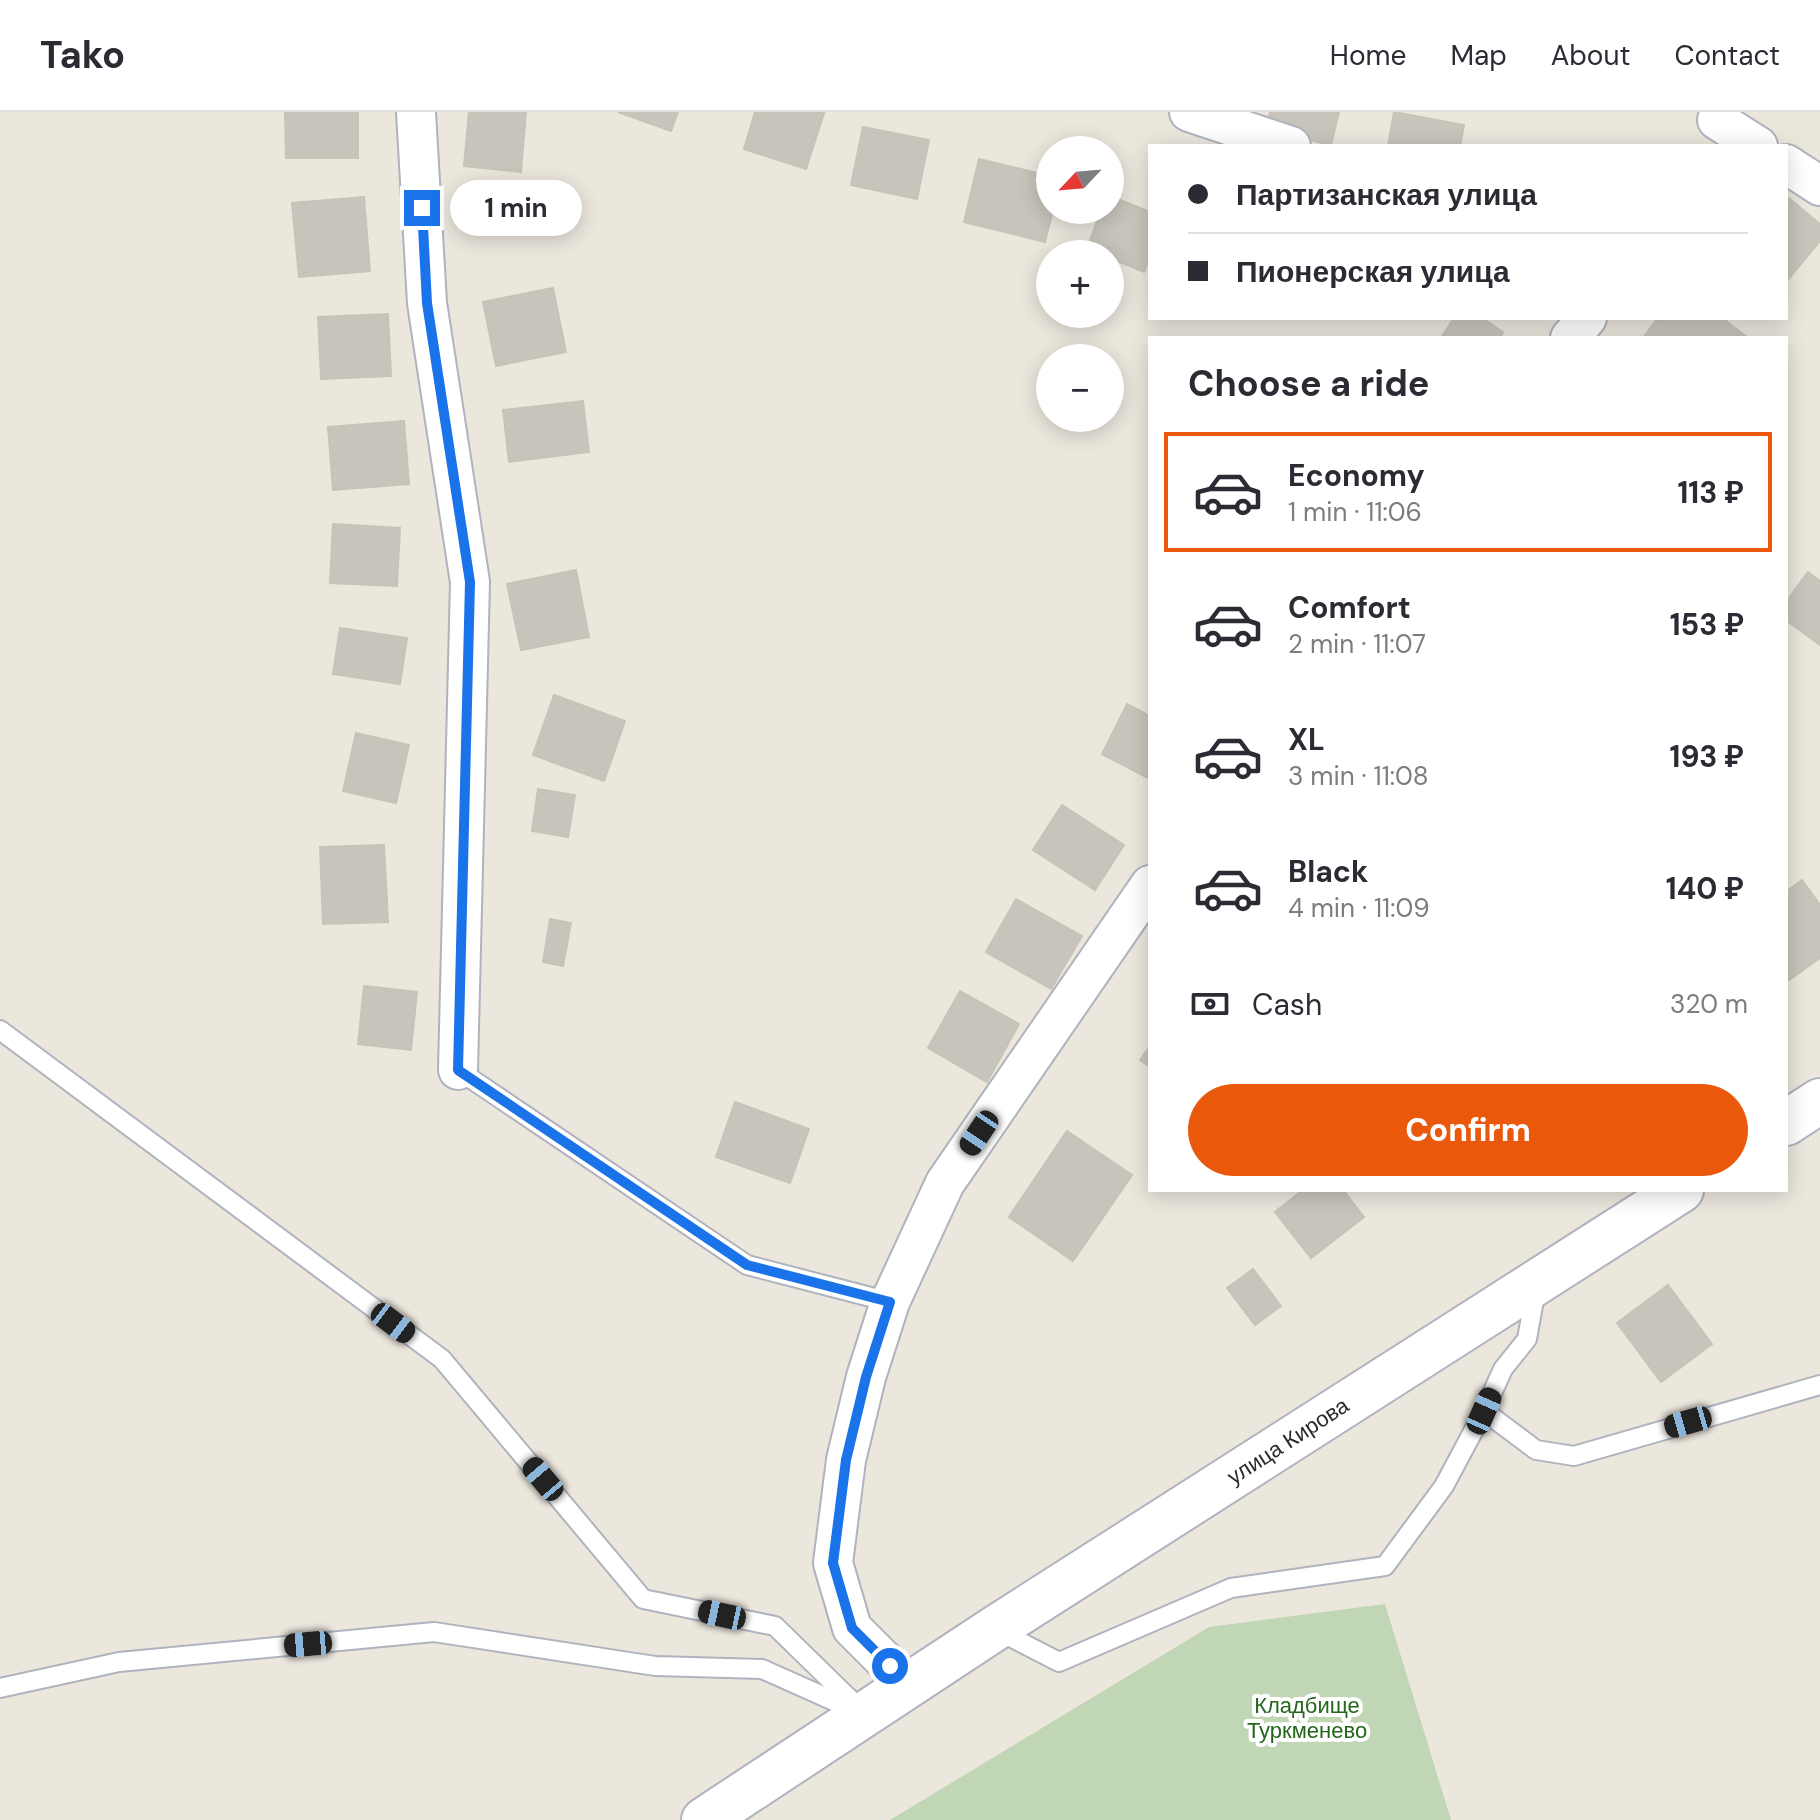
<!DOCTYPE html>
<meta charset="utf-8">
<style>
:root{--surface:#fff;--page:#f7f7f7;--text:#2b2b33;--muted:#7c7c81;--line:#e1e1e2;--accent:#ea580c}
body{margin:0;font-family:"DM Sans",sans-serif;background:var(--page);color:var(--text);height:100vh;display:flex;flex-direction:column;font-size:30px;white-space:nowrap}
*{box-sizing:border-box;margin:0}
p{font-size:26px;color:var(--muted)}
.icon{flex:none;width:44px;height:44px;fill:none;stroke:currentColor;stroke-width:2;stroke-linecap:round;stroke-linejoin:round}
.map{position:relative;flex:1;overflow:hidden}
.side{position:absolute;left:1148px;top:224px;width:640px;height:856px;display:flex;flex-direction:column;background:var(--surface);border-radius:0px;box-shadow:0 4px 20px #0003}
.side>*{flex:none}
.hud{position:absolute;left:1148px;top:32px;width:640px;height:176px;border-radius:0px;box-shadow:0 4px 20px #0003;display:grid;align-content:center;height:176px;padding:0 40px;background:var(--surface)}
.needle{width:52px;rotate:244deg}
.controls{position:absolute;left:1036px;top:24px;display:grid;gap:16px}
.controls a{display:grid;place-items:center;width:88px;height:88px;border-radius:50%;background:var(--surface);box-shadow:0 4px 20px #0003;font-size:40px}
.end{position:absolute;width:36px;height:36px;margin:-18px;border:10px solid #1a73e8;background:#fff;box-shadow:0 0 0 4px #fff}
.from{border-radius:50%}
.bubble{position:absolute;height:56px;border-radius:28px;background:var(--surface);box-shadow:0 4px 20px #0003;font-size:26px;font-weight:700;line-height:56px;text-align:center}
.car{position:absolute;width:24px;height:48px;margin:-24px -12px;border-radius:10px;box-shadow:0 0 6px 2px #0007;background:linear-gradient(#222 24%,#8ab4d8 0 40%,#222 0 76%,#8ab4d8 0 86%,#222 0)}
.hud b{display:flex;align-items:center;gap:28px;height:76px;font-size:30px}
.hud b+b{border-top:2px solid var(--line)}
.hud i{width:20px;height:20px;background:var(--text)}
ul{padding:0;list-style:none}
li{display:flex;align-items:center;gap:24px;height:120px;margin:0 16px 12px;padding:0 24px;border:4px solid transparent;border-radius:0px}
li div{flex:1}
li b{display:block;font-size:30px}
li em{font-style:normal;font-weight:700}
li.active{border-color:var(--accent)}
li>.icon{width:72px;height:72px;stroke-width:1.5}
h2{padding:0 40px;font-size:36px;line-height:96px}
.pay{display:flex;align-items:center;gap:20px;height:88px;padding:0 40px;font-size:30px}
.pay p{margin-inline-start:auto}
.button{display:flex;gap:16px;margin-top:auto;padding:16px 40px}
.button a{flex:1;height:92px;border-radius:48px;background:var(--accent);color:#fff;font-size:32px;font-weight:700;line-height:92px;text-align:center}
header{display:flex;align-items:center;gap:48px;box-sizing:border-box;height:112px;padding:0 40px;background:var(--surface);border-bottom:2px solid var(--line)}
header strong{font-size:38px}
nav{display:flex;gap:44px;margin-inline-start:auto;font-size:28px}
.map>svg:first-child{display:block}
.cemetery{fill:#c1d6b4}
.building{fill:#c7c5bb;stroke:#c7c3b6;stroke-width:2}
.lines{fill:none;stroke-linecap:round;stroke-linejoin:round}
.lane-casing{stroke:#b0b2be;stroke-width:22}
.street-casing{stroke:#b0b2be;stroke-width:42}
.secondary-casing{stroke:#b0b2be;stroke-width:48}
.lane{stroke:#fff;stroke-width:18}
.street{stroke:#fff;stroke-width:38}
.secondary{stroke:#fff;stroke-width:44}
.route{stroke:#1a73e8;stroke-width:10}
.labels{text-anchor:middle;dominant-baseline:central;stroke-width:8;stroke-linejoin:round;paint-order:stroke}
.street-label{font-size:22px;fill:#2a2a2a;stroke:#fff}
.park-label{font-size:22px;fill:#24661c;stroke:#fff}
</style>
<header>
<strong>Tako</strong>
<nav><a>Home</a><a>Map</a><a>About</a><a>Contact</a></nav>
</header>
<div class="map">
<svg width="1820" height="1708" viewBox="0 0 1820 1708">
<rect width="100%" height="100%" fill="#ece7dd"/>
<path class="cemetery" d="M 1385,1492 L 1451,1708 L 890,1708 L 1209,1515 Z"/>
<path class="building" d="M 285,0 L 358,0 L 358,46 L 286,46 Z
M 469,0 L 526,0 L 521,60 L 464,54 Z
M 618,0 L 678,0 L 671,19 Z
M 755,0 L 824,1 L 806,57 L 744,37 Z
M 1270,0 L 1339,0 L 1331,33 L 1266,17 Z
M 1394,0 L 1464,13 L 1460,34 L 1388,34 Z
M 863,15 L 929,28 L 917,87 L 851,73 Z
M 979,47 L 1050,64 L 1050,98 L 1053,98 L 1045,130 L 964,110 Z
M 1110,84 L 1150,100 L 1150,145 L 1144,160 L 1110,146 L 1110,142 L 1099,142 L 1087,137 L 1101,98 L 1110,98 Z
M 1786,84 L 1820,112 L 1820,129 L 1786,170 Z
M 364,85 L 370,159 L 299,165 L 292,91 Z
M 553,176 L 566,240 L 496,254 L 483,190 Z
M 388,202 L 391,264 L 321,267 L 318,205 Z
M 1454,206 L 1482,206 L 1503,220 L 1500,226 L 1441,226 Z
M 1658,206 L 1722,206 L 1747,225 L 1746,226 L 1643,226 Z
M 583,289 L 589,340 L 509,350 L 503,298 Z
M 404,309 L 409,372 L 333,378 L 328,315 Z
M 333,412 L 400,416 L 397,474 L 330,471 Z
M 576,458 L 589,525 L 521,538 L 507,472 Z
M 1808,460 L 1820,469 L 1820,533 L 1786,508 L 1786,490 Z
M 340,516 L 407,526 L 400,572 L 333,562 Z
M 554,583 L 625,609 L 604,669 L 533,643 Z
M 1127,592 L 1150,604 L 1150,667 L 1102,642 Z
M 356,621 L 409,633 L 396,691 L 343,679 Z
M 538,677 L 575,683 L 568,725 L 532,719 Z
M 1062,693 L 1124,733 L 1095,778 L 1033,738 Z
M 384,733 L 388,810 L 323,812 L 320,735 Z
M 1802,768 L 1820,793 L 1820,846 L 1786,870 L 1786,780 Z
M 1016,787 L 1082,824 L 1051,877 L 986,840 Z
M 550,807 L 571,811 L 563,854 L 543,850 Z
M 364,874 L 417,880 L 411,938 L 358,932 Z
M 960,879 L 1019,912 L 987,970 L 928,936 Z
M 1150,934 L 1150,955 L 1140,948 Z
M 735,990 L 809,1017 L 790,1071 L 716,1045 Z
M 1067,1019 L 1132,1063 L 1073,1149 L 1009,1105 Z
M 1303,1078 L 1343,1078 L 1364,1105 L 1311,1146 L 1275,1100 Z
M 1253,1157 L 1281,1194 L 1255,1213 L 1227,1176 Z
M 1668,1173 L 1712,1232 L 1661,1270 L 1617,1211 Z"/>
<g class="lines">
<defs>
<path id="lane" d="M 0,918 L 442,1247 L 643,1487 L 775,1514 L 865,1602
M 458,958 L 747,1153 L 890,1190
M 1484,1299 L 1536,1338 L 1574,1344 L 1820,1273
M 995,1517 L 1059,1550 L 1231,1476 L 1385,1454 L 1444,1374 L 1484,1299 L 1503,1257 L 1527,1227 L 1536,1177
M 0,1576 L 119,1550 L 434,1520 L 655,1554 L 762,1557 L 854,1598"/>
<path id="street" d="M 416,0 L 427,191 L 470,470 L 458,958
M 1189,0 L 1291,34
M 1717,8 L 1758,34
M 1786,52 L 1820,74
M 1570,226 L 1587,206
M 909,1573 L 852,1516 L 833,1451 L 846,1348 L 866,1265 L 890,1190 L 945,1071 L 1150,773"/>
<path id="secondary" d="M 1786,1011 L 1820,989
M 704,1708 L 994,1517 L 1681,1078"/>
</defs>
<use href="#lane" class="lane-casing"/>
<use href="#street" class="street-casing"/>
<use href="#secondary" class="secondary-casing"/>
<use href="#lane" class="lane"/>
<use href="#street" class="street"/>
<use href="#secondary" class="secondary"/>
</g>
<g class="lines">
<path class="route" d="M 422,96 L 427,191 L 470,470 L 458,958 L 747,1153 L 890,1190 L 866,1265 L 846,1348 L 833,1451 L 852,1516 L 890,1554"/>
</g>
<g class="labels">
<g class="street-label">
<text transform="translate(1288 1329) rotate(-33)">улица Кирова</text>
</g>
<g class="park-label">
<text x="1307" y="1593">Кладбище<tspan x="1307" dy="25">Туркменево</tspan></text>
</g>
</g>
</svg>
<div class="controls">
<a><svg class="needle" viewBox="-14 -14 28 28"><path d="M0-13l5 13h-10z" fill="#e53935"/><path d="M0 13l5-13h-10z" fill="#7c7c81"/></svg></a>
<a>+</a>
<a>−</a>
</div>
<i class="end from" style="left:890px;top:1554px"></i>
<i class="end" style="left:422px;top:96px"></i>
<div class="bubble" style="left:450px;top:68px;width:132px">1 min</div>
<i class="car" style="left:979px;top:1021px;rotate:214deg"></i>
<i class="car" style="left:393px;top:1211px;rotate:127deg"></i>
<i class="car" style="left:1484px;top:1299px;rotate:24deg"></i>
<i class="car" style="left:1688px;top:1310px;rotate:254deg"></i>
<i class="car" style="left:543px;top:1367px;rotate:320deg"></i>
<i class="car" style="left:722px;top:1503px;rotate:282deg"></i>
<i class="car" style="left:308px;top:1532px;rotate:265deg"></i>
<div class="hud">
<b><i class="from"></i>Партизанская улица</b>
<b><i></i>Пионерская улица</b>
</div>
<section class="side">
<h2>Choose a ride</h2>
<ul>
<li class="active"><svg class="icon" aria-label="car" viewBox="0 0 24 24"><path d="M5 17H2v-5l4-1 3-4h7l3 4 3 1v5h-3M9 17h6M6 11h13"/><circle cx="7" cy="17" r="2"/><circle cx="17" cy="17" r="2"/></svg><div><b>Economy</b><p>1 min · 11:06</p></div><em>113 ₽</em></li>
<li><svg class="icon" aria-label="car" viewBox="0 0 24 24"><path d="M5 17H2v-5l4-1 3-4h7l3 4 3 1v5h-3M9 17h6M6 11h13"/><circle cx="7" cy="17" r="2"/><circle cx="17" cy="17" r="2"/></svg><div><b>Comfort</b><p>2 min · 11:07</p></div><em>153 ₽</em></li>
<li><svg class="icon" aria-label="car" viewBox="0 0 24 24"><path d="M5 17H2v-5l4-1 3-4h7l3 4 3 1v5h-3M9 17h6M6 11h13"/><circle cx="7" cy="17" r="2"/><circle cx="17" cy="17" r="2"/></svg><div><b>XL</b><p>3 min · 11:08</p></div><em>193 ₽</em></li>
<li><svg class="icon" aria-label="car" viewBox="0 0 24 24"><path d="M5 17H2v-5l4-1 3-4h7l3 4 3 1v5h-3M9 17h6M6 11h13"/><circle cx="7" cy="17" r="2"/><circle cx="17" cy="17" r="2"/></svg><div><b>Black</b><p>4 min · 11:09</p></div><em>140 ₽</em></li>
</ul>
<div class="pay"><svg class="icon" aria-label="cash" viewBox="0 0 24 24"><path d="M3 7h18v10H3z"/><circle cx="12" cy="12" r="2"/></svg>Cash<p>320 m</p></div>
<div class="button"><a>Confirm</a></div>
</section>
</div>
